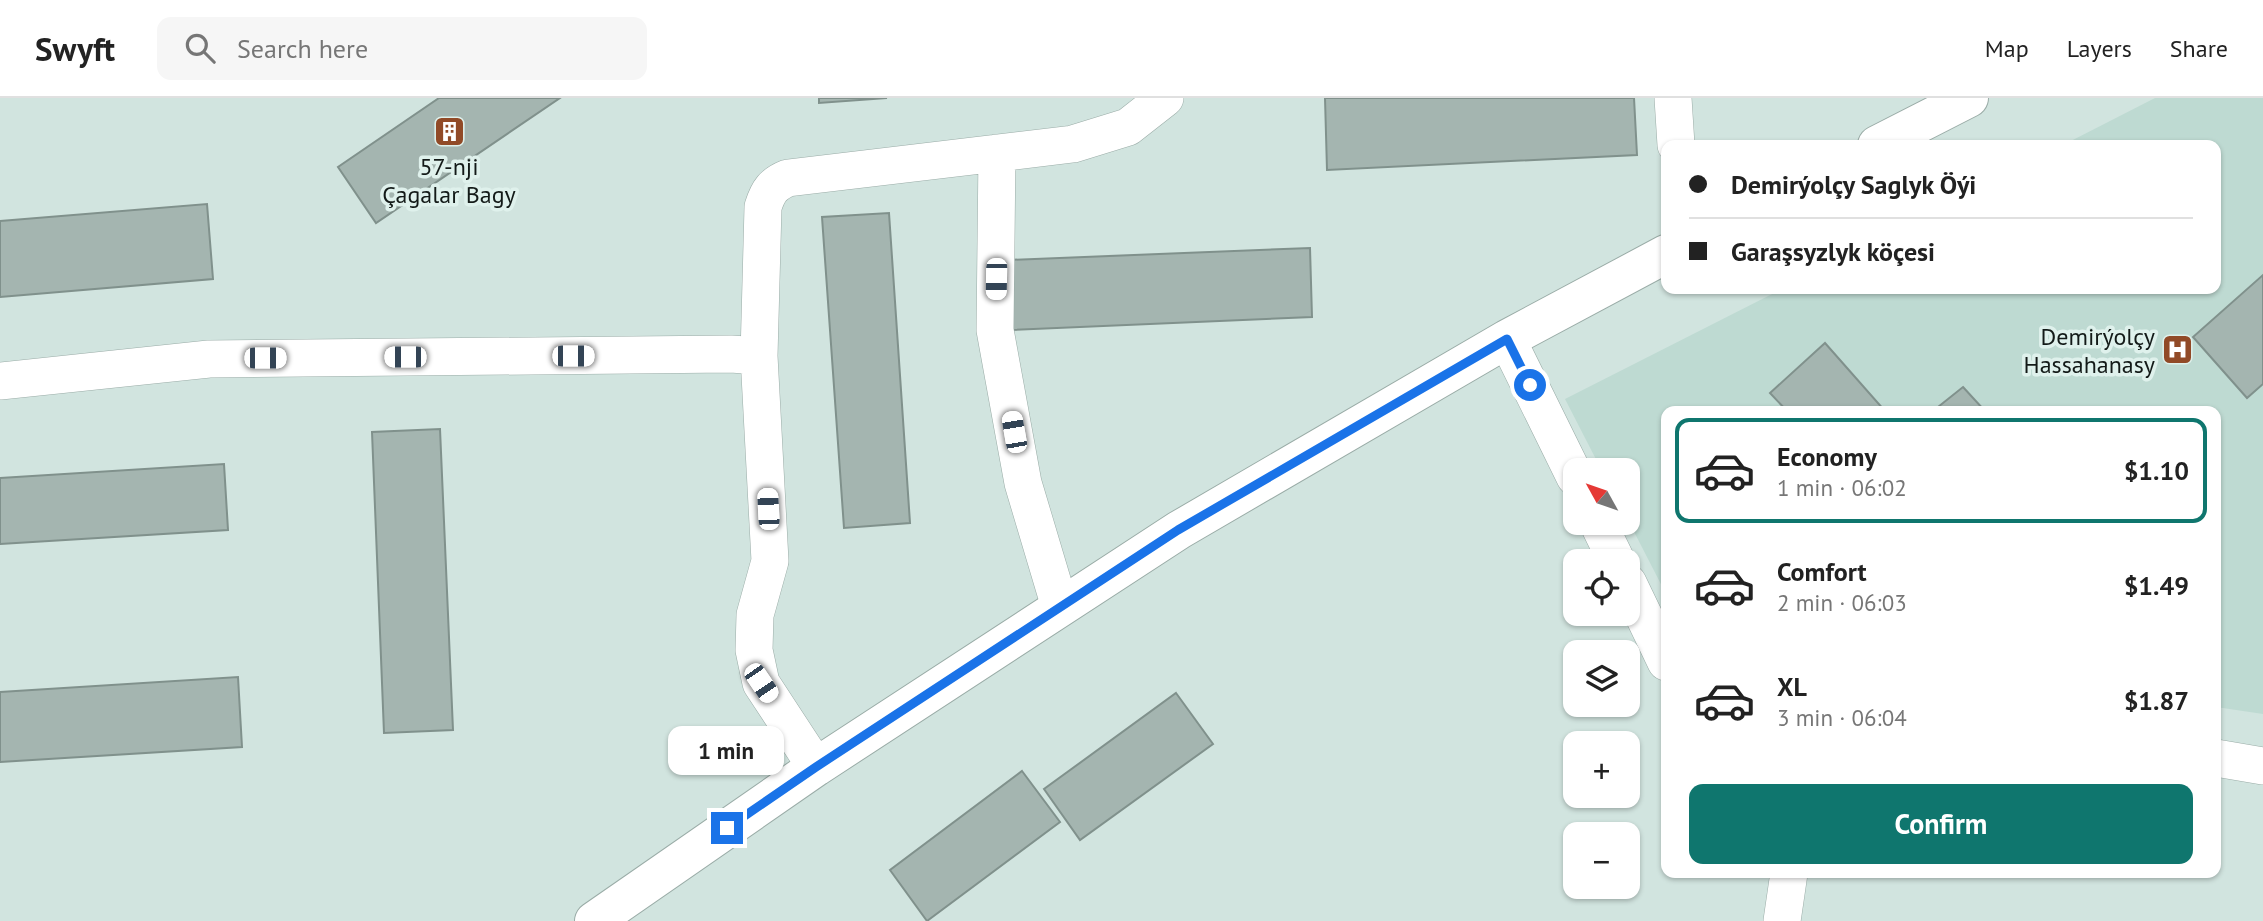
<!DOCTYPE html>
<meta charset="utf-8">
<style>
:root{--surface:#fff;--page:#f6f6f6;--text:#222;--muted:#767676;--line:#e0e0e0;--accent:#0f766e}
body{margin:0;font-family:"PT Sans",sans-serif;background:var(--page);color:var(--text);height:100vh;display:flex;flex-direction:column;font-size:26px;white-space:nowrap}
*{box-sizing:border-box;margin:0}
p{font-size:23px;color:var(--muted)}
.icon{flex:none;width:38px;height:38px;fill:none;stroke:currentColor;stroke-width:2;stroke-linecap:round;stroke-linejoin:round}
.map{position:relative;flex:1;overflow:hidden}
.panel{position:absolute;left:1661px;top:308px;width:560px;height:472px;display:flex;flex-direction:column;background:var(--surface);border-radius:14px;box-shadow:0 2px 5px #0004}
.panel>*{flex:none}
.hud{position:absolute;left:1661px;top:42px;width:560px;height:154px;border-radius:14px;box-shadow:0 2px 5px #0004;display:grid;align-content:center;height:154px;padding:0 28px;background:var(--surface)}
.needle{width:46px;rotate:310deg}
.controls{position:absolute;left:1563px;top:360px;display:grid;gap:14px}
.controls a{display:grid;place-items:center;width:77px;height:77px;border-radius:14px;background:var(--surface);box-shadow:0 2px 5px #0004;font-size:35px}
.end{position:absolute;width:32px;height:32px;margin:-16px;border:9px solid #1a73e8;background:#fff;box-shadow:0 0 0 4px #fff}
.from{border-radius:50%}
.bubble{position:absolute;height:49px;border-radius:14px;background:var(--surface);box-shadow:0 2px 5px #0004;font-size:23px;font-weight:700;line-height:49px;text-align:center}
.car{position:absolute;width:21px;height:42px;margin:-21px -10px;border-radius:9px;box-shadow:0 0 5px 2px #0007;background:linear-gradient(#fff 24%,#345 0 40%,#fff 0 76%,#345 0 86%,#fff 0)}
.hud b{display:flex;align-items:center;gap:24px;height:66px;font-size:26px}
.hud b+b{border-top:2px solid var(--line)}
.hud i{width:18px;height:18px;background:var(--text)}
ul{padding:12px 0 0;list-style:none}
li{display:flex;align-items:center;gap:21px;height:105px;margin:0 14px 10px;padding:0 14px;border:4px solid transparent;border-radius:14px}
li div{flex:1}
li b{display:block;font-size:26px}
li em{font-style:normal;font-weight:700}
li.current{border-color:var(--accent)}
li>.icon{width:63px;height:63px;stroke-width:1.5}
.button{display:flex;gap:14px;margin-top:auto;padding:14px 28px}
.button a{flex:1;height:80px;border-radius:14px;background:var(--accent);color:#fff;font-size:28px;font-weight:700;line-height:80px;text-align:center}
header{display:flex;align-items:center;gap:42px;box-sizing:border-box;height:98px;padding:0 35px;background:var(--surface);border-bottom:2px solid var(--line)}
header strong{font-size:33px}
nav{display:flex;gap:38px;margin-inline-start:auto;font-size:24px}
.search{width:490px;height:63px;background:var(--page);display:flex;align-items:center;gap:18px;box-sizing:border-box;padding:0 24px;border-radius:14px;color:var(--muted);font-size:26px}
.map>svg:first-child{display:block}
.built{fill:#bedad2}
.building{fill:#a4b5b0;stroke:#80918c;stroke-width:2}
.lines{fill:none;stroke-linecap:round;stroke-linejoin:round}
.minor-casing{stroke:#9aaca7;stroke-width:38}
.major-casing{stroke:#9aaca7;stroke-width:40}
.minor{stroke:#fff;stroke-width:37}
.major{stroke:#fff;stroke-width:38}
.route{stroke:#1a73e8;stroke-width:9}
.labels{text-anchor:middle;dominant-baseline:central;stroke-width:7;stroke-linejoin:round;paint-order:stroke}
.poi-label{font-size:24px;fill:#131a18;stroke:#dff1ec}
</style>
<header>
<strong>Swyft</strong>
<div class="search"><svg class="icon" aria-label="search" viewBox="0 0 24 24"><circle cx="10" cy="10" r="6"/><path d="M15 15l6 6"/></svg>Search here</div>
<nav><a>Map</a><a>Layers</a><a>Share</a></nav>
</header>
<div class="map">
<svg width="2263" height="823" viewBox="0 0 2263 823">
<rect width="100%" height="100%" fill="#d1e4df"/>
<path class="built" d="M 2155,0 L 2263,0 L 2263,616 L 2216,609 L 2216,313 L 1666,313 L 1666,496 L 1628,422 L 1628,373 L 1602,373 L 1565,301 L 1782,191 L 2216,191 L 2216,47 L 2063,47 Z"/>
<path class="building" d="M 439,0 L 560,0 L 376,125 L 338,69 Z
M 819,0 L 887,0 L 819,5 Z
M 1325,0 L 1634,0 L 1637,57 L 1327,72 Z
M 207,106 L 213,181 L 0,199 L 0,123 Z
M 889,115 L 910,425 L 844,430 L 822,119 Z
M 1310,150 L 1312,219 L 1011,232 L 1008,162 Z
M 2263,177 L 2263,286 L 2247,300 L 2193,239 Z
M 1825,245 L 1885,313 L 1787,313 L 1770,295 Z
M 1963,289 L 1985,313 L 1933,313 Z
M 440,331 L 453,632 L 384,635 L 372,334 Z
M 224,366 L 228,432 L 0,446 L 0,380 Z
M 238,579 L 242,649 L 0,664 L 0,594 Z
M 1176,595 L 1213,646 L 1080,742 L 1044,691 Z
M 1022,673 L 1060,724 L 927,823 L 890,772 Z"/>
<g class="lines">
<defs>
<path id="minor" d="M 1673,0 L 1676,47
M 997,55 L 995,232 L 1023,385 L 1060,509
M 1507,241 L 1575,379
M 759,258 L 770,463 L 755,517 L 754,552 L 761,585 L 816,669
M 0,283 L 209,261 L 731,256 L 759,258 L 763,109 C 768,93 773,86 788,80 L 1073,46 L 1128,29 L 1165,0
M 1598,425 L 1617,464
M 1628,485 L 1666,564
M 2216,660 L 2263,668
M 1782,823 L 1789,775"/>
<path id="major" d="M 1877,47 L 1969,0
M 594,823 L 816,669 L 1179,432 L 1507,241 L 1666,156"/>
</defs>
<use href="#minor" class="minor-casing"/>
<use href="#major" class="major-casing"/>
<use href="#minor" class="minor"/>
<use href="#major" class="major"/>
</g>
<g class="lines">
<path class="route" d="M 727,730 L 816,669 L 1178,432 L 1507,241 L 1530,287"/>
</g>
<defs>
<symbol id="building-square" viewBox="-11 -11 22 22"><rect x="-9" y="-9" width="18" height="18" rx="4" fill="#914a27" stroke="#dff1ec"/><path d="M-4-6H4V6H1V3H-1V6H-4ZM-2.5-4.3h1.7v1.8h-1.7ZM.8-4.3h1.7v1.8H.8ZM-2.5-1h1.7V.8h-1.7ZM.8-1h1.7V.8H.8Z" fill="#fff"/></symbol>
<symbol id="hospital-square" viewBox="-11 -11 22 22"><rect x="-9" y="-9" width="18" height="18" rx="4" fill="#914a27" stroke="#dff1ec"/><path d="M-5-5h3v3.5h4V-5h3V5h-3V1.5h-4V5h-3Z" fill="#fff"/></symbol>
</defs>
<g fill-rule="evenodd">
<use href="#building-square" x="432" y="16" width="35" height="35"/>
<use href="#hospital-square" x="2160" y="234" width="35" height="35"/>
</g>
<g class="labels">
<g class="poi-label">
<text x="449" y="68">57-nji<tspan x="449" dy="28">Çagalar Bagy</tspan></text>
<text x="2155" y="238" text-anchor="end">Demirýolçy<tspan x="2155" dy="28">Hassahanasy</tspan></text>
</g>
</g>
</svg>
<div class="controls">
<a><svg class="needle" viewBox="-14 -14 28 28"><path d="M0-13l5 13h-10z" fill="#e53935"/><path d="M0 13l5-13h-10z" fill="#767676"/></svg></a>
<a><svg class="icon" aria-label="locate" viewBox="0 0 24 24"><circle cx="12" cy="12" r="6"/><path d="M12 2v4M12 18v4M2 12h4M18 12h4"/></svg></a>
<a><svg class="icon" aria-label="layers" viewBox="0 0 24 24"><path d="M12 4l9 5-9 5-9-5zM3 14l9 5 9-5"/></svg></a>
<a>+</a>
<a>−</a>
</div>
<i class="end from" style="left:1530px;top:287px"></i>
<i class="end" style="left:727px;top:730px"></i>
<div class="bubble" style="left:668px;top:628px;width:116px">1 min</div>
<i class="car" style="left:996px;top:181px;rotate:181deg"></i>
<i class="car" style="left:573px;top:258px;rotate:90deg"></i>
<i class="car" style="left:405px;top:259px;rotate:270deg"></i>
<i class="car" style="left:265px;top:260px;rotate:90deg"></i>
<i class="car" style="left:1014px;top:334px;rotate:350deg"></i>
<i class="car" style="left:768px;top:411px;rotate:357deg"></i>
<i class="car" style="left:761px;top:585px;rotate:146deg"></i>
<div class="hud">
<b><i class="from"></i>Demirýolçy Saglyk Öýi</b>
<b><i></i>Garaşsyzlyk köçesi</b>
</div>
<section class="panel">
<ul>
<li class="current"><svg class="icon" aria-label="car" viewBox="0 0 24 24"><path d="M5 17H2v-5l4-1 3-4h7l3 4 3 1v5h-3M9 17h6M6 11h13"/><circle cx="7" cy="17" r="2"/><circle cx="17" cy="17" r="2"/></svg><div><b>Economy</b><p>1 min · 06:02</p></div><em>$1.10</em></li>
<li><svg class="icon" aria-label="car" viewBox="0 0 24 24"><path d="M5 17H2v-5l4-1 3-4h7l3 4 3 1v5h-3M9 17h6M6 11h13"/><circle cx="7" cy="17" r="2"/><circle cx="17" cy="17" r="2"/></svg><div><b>Comfort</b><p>2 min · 06:03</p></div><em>$1.49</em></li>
<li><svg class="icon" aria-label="car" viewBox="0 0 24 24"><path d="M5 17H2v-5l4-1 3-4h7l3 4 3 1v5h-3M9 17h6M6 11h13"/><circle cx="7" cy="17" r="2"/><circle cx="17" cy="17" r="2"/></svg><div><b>XL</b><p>3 min · 06:04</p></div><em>$1.87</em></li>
</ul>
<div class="button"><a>Confirm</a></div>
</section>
</div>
